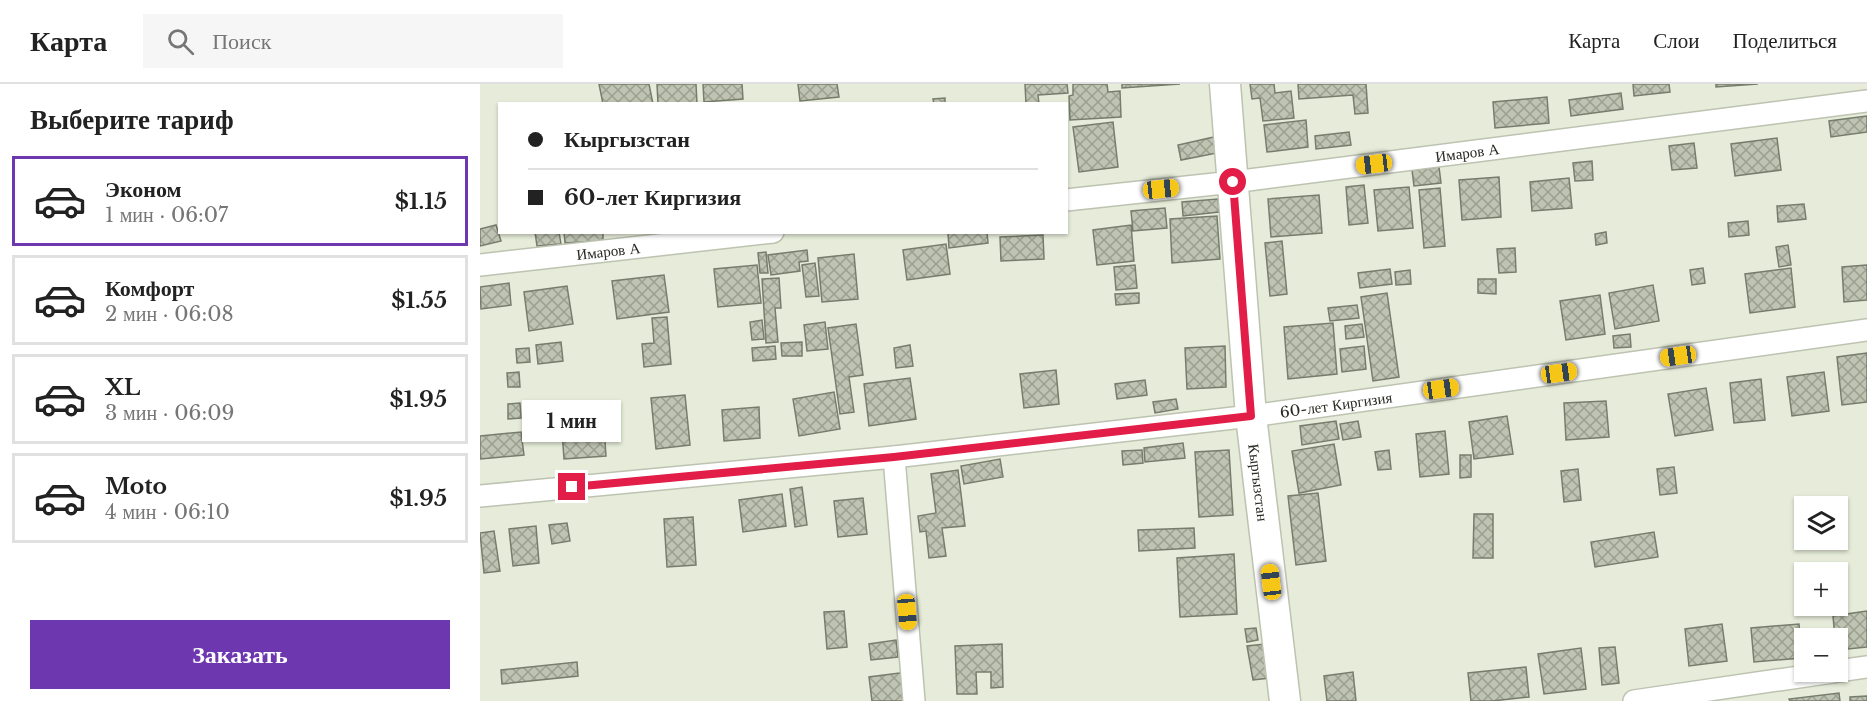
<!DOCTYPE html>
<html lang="ru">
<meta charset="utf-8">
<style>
:root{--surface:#fff;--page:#f6f6f6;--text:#222;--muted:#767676;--line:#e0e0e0;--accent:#6d38af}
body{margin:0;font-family:"Libre Baskerville",serif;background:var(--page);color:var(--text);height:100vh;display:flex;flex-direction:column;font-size:22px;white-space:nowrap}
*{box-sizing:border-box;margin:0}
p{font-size:20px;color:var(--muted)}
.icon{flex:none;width:33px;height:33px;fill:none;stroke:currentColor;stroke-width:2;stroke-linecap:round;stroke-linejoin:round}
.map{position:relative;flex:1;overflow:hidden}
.drawer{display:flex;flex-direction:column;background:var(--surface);width:480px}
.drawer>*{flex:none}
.hud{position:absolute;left:18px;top:18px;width:570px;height:132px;border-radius:0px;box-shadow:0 2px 4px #0004;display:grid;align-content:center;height:132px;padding:0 30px;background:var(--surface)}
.buttons{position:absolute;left:1314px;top:412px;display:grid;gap:12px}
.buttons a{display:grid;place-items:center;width:54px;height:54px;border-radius:0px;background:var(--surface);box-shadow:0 2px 4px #0004;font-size:30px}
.end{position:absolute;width:27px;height:27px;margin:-14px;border:8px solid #e11d48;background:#fff;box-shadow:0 0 0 3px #fff}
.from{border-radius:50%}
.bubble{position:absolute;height:42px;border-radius:0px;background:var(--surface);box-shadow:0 2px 4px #0004;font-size:20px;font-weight:700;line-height:42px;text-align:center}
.car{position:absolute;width:18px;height:36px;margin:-18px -9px;border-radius:8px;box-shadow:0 0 4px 2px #0007;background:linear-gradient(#f5c518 24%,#345 0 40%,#f5c518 0 76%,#345 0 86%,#f5c518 0)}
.hud b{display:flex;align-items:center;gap:21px;height:57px;font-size:22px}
.hud b+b{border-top:2px solid var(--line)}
.hud i{width:15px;height:15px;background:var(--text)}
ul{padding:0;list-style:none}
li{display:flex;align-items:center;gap:18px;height:90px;margin:0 12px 9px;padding:0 18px;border:3px solid var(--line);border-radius:0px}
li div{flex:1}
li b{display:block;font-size:22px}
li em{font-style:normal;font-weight:700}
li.active{border-color:var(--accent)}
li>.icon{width:54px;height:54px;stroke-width:1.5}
h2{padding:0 30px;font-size:27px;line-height:72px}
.button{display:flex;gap:12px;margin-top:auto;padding:12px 30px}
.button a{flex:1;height:69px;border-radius:0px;background:var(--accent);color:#fff;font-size:24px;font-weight:700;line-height:69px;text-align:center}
header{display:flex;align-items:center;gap:36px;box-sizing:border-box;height:84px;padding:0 30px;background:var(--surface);border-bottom:2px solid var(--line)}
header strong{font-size:28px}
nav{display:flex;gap:33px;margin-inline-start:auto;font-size:21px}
.search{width:420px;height:54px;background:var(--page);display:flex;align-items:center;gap:15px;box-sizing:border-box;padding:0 21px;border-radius:0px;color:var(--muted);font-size:22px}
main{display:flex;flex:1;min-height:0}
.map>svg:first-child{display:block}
.building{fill:url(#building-cross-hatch);stroke:#777d6c;stroke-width:1.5}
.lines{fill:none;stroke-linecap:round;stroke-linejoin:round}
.street-casing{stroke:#bdc3b1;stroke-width:24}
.secondary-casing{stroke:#bdc3b1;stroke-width:33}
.street{stroke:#fff;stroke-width:21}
.secondary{stroke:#fff;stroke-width:30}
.route{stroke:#e11d48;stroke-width:8}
.labels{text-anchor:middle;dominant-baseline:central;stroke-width:4.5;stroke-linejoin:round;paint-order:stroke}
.street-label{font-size:15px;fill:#282a23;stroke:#e6ecd9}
</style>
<header>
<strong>Карта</strong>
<div class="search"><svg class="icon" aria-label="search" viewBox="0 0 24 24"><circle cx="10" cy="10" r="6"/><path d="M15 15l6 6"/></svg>Поиск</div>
<nav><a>Карта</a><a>Слои</a><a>Поделиться</a></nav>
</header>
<main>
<section class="drawer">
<h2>Выберите тариф</h2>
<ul>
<li class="active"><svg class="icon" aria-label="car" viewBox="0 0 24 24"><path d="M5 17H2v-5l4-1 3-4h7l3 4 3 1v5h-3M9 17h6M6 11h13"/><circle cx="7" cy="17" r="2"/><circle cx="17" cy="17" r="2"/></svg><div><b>Эконом</b><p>1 мин · 06:07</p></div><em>$1.15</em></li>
<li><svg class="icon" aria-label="car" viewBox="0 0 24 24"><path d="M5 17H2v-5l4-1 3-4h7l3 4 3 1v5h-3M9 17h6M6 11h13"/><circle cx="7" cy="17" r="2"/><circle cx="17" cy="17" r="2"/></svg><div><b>Комфорт</b><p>2 мин · 06:08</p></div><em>$1.55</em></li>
<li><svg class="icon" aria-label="car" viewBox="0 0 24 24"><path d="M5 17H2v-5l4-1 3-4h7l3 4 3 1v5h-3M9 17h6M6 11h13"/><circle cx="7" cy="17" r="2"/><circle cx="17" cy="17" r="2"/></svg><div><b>XL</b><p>3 мин · 06:09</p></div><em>$1.95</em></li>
<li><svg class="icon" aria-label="car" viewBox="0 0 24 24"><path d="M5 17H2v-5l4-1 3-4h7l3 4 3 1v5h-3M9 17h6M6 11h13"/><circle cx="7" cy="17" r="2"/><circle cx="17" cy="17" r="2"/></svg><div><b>Moto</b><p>4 мин · 06:10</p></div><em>$1.95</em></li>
</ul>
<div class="button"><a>Заказать</a></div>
</section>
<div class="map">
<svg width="1387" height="617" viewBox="0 0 1387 617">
<defs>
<pattern id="building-cross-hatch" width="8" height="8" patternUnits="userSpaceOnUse" patternTransform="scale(1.5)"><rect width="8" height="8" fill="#bfc4b2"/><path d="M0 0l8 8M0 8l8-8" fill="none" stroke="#9b9f90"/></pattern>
</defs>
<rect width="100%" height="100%" fill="#e6ecd9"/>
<path class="building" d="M 119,0 L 169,0 L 173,20 L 123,20 Z
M 177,0 L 216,0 L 217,20 L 178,20 Z
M 223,0 L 262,0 L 263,15 L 224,18 Z
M 318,0 L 357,0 L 359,13 L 320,17 Z
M 545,0 L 587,0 L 588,9 L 558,11 L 559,20 L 546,20 Z
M 593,0 L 627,0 L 628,8 L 640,7 L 641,33 L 590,36 L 589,12 L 593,11 Z
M 642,0 L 700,0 L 642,4 Z
M 770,0 L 794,0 L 795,9 L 811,7 L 814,34 L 783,37 L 780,14 L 772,15 Z
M 818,0 L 886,0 L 888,29 L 875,30 L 873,11 L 819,15 Z
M 1153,0 L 1189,0 L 1190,8 L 1154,12 Z
M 1236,0 L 1278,0 L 1236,3 Z
M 1141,9 L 1143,25 L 1091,32 L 1089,16 Z
M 1067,13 L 1069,39 L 1015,44 L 1013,18 Z
M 465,14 L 465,20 L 454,20 L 453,15 Z
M 1387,32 L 1387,48 L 1351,53 L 1349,37 Z
M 826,36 L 828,63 L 787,68 L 784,41 Z
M 633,38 L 638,83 L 599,88 L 593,43 Z
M 869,48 L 871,61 L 836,65 L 835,52 Z
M 734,53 L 737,69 L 701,76 L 698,61 Z
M 1297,54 L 1301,86 L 1255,92 L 1251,60 Z
M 1214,59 L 1217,84 L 1192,86 L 1189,62 Z
M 1112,77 L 1113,96 L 1095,97 L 1093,79 Z
M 959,83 L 961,99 L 934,102 L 932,86 Z
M 1019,93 L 1021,133 L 982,136 L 979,96 Z
M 1089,94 L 1092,124 L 1052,127 L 1050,98 Z
M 884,101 L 888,139 L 869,141 L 866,103 Z
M 929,103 L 933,144 L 898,147 L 894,106 Z
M 960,104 L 965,162 L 944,164 L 939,106 Z
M 839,111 L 842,149 L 791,153 L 788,115 Z
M 738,115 L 739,128 L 703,132 L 702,118 Z
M 1324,120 L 1326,135 L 1298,138 L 1297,122 Z
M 685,124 L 687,144 L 653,147 L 651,127 Z
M 737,132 L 740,175 L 692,179 L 690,135 Z
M 1268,137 L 1269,151 L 1249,153 L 1248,139 Z
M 16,141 L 21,157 L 0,162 L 0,145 Z
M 651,141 L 654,177 L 617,181 L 613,146 Z
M 55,148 L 79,148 L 81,160 L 57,162 Z
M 84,148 L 123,148 L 123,157 L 85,159 Z
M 507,148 L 508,159 L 469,164 L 468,149 Z
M 1126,148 L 1127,159 L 1116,161 L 1115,150 Z
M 563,151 L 564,175 L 521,177 L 520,153 Z
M 802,157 L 807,210 L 790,212 L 785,159 Z
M 466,160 L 470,190 L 427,196 L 423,166 Z
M 1308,161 L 1311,181 L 1299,183 L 1296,163 Z
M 1035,164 L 1036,188 L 1019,189 L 1017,165 Z
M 327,166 L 328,177 L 319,178 L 320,187 L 291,191 L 288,171 Z
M 286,168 L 288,189 L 280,189 L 278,169 Z
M 374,170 L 378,215 L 342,218 L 338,174 Z
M 335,179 L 339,212 L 326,213 L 322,181 Z
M 277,181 L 281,219 L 238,223 L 234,185 Z
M 655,181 L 657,204 L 636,206 L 634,183 Z
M 1387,181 L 1387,216 L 1364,218 L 1362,183 Z
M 1223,184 L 1225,199 L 1212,201 L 1210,186 Z
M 1311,184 L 1315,223 L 1270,229 L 1265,190 Z
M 910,185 L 912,200 L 880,204 L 878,189 Z
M 930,186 L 931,200 L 916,201 L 915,188 Z
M 184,191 L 189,228 L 137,235 L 132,197 Z
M 299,194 L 301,224 L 295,224 L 298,258 L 286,259 L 282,195 Z
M 998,195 L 1016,195 L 1016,210 L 998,209 Z
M 29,199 L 31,221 L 1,225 L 0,203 Z
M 1173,201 L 1179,237 L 1135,245 L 1129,209 Z
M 87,202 L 93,240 L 49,247 L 44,208 Z
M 659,209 L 659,219 L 636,221 L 635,210 Z
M 907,209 L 919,293 L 893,297 L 881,213 Z
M 1120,211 L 1125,250 L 1086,256 L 1080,217 Z
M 877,221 L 879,234 L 850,237 L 848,224 Z
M 187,233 L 191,280 L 164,283 L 162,260 L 174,259 L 172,234 Z
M 282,236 L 284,255 L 272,256 L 270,238 Z
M 345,238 L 348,265 L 327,267 L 324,241 Z
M 853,239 L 857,290 L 808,295 L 804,243 Z
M 376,240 L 383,291 L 369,293 L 374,328 L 360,330 L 348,244 Z
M 882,240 L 884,253 L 866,255 L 865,242 Z
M 1150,250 L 1151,263 L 1134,264 L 1133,252 Z
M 81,258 L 83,277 L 58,280 L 56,261 Z
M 322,258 L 322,272 L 302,272 L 301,259 Z
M 430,261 L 433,282 L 416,284 L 414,264 Z
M 295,262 L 296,275 L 273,277 L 272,264 Z
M 745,262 L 746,303 L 707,305 L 705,264 Z
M 884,262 L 886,285 L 862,288 L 860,265 Z
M 49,264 L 50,278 L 37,279 L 36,265 Z
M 1387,269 L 1387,318 L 1362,321 L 1357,273 Z
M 576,286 L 579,320 L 544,324 L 540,290 Z
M 39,288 L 40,303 L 28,303 L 27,289 Z
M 1344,288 L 1349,327 L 1312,332 L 1307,293 Z
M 430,294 L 436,335 L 389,342 L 384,300 Z
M 1281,295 L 1285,336 L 1254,339 L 1250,299 Z
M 665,296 L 667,311 L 637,315 L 635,300 Z
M 1226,304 L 1233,346 L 1195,352 L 1188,310 Z
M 354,308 L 360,345 L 319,352 L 313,315 Z
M 205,311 L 210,361 L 176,365 L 171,314 Z
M 696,315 L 698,325 L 675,329 L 673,318 Z
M 1126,317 L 1129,353 L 1086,356 L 1084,319 Z
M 40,319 L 41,334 L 28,335 L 28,320 Z
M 279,323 L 280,354 L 244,357 L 242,326 Z
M 123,328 L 126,372 L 84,375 L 82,348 L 94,347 L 93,329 Z
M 1027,332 L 1033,370 L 994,375 L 989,338 Z
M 856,337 L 859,355 L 822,361 L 820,342 Z
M 878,337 L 881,353 L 863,356 L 860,340 Z
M 965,347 L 969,390 L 940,393 L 936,350 Z
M 41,348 L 44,371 L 0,375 L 0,352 Z
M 703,359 L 705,374 L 665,378 L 664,364 Z
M 854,360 L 861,401 L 819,409 L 812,367 Z
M 662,366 L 663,379 L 643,381 L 642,367 Z
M 749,366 L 753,431 L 719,433 L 715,368 Z
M 909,366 L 911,385 L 898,386 L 895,368 Z
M 980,371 L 991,371 L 991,393 L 980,394 Z
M 520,375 L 523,393 L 484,400 L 481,382 Z
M 1194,383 L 1197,409 L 1180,411 L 1177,385 Z
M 1098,385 L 1101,416 L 1084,418 L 1081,387 Z
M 478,386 L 485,442 L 462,444 L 466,472 L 449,474 L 446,447 L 440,448 L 438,432 L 456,429 L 451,390 Z
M 322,403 L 327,441 L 315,443 L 310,405 Z
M 838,409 L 846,477 L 816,481 L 808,412 Z
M 302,410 L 306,442 L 263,448 L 259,416 Z
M 383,414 L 387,450 L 358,453 L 354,417 Z
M 994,430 L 1013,430 L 1013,474 L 993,474 Z
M 213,433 L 216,481 L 187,483 L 184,435 Z
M 87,439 L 90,457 L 72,460 L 69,441 Z
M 56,442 L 59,479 L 33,482 L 29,445 Z
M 714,444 L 715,464 L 659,467 L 658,446 Z
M 14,447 L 20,487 L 4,489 L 0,449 Z
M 1174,448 L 1178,473 L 1115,483 L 1111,458 Z
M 754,470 L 757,530 L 700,533 L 697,474 Z
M 364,527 L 367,563 L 347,565 L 344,528 Z
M 1387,527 L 1387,563 L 1358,566 L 1358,555 L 1355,555 L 1353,532 Z
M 1242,540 L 1247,577 L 1209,582 L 1205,545 Z
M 1319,540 L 1322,574 L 1274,578 L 1271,544 Z
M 776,544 L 778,556 L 767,558 L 765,545 Z
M 416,556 L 418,573 L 391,576 L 389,560 Z
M 522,560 L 523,603 L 511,604 L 511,588 L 496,588 L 497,610 L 477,610 L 475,562 Z
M 785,560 L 790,594 L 773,596 L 767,562 Z
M 1135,563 L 1139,599 L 1122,601 L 1119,564 Z
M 1101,564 L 1106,605 L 1064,610 L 1058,570 Z
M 97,578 L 98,592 L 22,600 L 21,586 Z
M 1046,583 L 1049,613 L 1012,617 L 991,617 L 988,589 Z
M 427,588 L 431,617 L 392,617 L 389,593 Z
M 873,588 L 876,617 L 847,617 L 844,592 Z
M 1359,609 L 1360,617 L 1310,617 L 1309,615 Z
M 1387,612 L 1387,617 L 1370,617 L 1370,613 Z"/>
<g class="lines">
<defs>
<g id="street">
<path id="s1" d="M 586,116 L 753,98 L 1387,17"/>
<path id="s2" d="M 0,181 L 293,148"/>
<path d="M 414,373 L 434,617"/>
<path id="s3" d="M 0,412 L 414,373 L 771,332 L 1387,246"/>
<path d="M 1358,587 L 1387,583"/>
<path d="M 1154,617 L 1353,588"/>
</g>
<g id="secondary">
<path id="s4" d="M 745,0 L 771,332 L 805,617"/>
</g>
</defs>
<use href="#street" class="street-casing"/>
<use href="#secondary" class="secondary-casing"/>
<use href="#street" class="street"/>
<use href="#secondary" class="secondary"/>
</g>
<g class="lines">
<path class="route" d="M 92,403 L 414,373 L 771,332 L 753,98"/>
</g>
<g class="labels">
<g class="street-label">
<text stroke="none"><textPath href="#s1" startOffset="404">Имаров А</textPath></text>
<text stroke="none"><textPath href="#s2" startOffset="129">Имаров А</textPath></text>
<text stroke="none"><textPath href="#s3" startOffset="861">60-лет Киргизия</textPath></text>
<text stroke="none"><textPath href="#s4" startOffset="400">Кыргызстан</textPath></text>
</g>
</g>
</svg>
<div class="buttons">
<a><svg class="icon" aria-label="layers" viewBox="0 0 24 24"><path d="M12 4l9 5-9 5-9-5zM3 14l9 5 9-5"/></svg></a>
<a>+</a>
<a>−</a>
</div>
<i class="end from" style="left:753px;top:98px"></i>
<i class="end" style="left:92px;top:403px"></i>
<div class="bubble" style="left:42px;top:316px;width:99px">1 мин</div>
<i class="car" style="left:894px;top:80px;rotate:263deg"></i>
<i class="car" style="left:681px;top:105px;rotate:84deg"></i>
<i class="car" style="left:1198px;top:272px;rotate:262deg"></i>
<i class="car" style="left:1079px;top:289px;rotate:82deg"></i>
<i class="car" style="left:961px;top:305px;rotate:82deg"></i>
<i class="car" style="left:791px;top:498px;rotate:353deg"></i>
<i class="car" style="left:427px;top:528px;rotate:175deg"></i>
<div class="hud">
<b><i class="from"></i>Кыргызстан</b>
<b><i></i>60-лет Киргизия</b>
</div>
</div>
</main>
